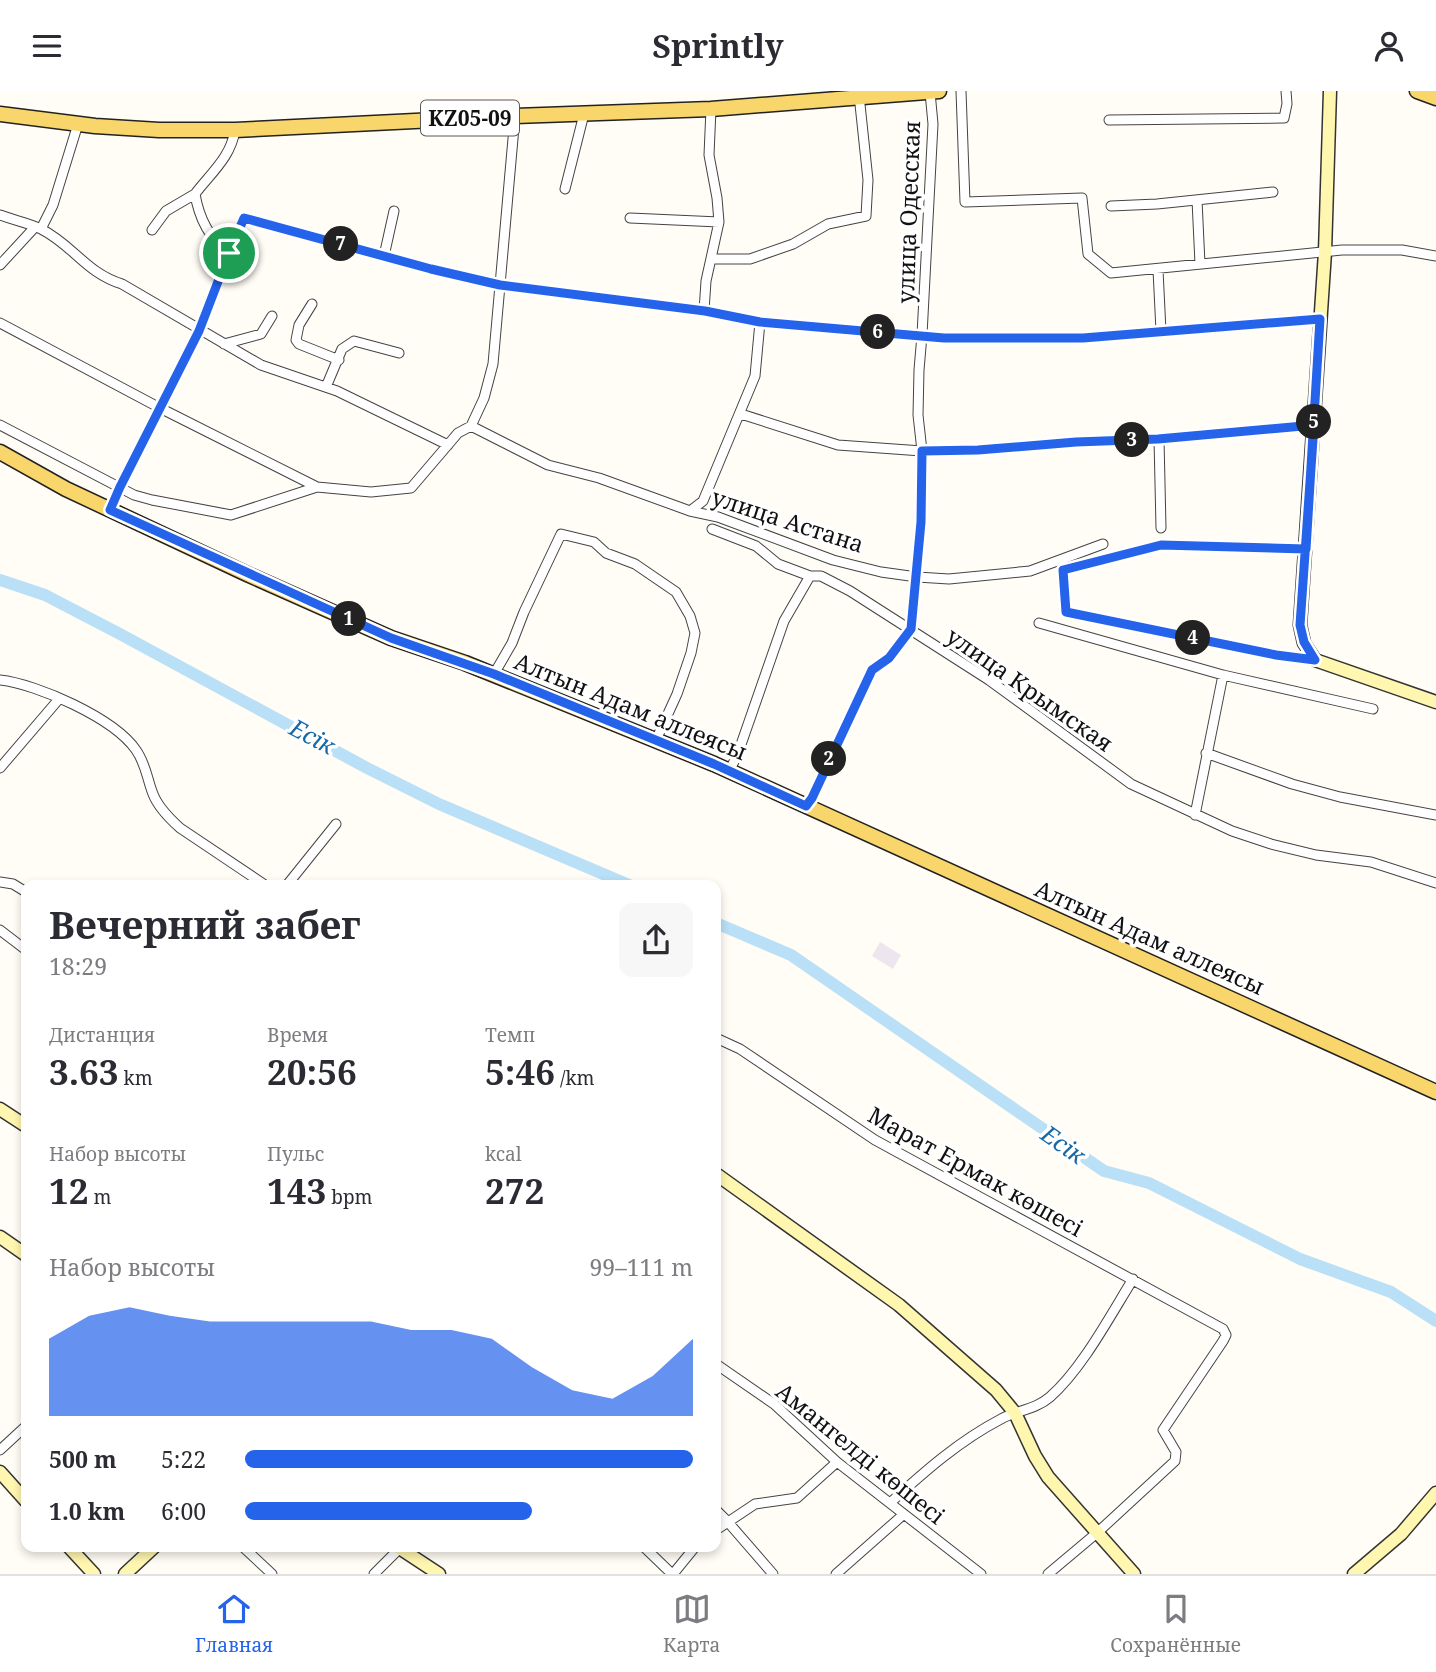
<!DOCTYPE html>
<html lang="ru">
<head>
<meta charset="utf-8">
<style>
  :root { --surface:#fff; --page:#f7f7f7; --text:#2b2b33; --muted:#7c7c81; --line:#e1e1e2; --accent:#2563eb }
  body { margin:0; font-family:"Noto Serif",serif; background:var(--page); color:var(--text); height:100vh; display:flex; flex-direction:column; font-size:26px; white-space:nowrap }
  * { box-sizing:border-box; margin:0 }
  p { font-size:23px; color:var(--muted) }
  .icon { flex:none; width:38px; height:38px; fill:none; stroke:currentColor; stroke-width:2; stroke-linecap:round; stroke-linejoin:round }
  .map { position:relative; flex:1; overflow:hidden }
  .side { position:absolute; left:21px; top:789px; width:700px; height:672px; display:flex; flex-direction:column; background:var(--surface); border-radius:14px; box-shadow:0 4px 10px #0003 }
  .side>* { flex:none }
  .pin { position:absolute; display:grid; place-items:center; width:60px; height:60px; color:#fff; margin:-30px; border:4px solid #fff; border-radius:50%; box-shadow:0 2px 7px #0007 }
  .km { position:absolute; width:35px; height:35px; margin:-18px; border-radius:50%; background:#222; color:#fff; font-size:19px; line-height:35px; text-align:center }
  .round { display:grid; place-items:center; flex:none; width:74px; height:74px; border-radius:14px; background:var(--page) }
  .overview { display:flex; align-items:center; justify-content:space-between; height:119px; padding:0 28px }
  h1 { font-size:38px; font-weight:700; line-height:52px }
  .stats { display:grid; grid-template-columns:repeat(3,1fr); gap:10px; height:119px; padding:7px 28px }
  .stats div { display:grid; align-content:center }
  .stats b { font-size:35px; font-weight:700 }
  .stats small { font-size:19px; font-weight:400 }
  .stats p { font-size:19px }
  .chart { height:196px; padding:14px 28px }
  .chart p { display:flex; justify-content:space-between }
  .chart svg { width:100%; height:126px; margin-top:7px; fill:var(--accent); opacity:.7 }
  ul { padding:0 28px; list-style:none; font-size:23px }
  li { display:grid; grid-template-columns:112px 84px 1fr; align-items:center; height:52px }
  li i { height:18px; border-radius:9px; background:var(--accent) }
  header { display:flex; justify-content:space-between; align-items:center; height:91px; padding:0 28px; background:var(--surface); font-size:32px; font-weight:700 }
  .tab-bar { display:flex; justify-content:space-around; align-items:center; height:98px; border-top:2px solid var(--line); background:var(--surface); font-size:19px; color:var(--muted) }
  .tab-bar a { display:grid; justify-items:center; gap:4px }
  .tab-bar .active { color:var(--accent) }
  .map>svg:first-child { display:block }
</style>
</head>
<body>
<header><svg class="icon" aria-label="menu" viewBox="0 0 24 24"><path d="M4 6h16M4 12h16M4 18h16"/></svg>Sprintly<svg class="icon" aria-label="person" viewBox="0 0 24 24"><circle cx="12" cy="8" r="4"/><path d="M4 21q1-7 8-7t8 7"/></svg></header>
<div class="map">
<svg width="1436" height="1483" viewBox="0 0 1436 1483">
  <rect width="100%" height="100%" fill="#fffdf5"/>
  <!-- industrial -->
  <path fill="#eee6ef" d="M880,851L901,864L893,878L872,865Z"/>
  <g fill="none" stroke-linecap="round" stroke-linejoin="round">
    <!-- river -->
    <path stroke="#b9e0f7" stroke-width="12" d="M0,489L45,504L120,543L367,677L439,713L629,794
      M716,832L791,864L1104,1080L1149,1092L1300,1168L1391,1201L1436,1230"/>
    <defs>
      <path id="street" d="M961,0L965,111L1082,107L1088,163L1111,182L1342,159H1402L1436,165
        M1109,29L1284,27L1287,13L1286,0
        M565,98L584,23
        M1197,109L1200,173
        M1111,115L1157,113L1273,101
        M0,124C13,129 29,132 41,138C73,154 86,182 122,193L261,274L337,300L448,354
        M630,127L719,131
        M41,138L53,114L78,33
        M152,139L166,120L195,103
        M228,162C209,147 199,127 195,103C211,82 231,66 235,39
        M384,165L394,120
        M712,168H750L793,153L828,133L866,125L868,89L859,4
        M0,174L35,136
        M1158,179L1161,240
        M312,213L299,234L296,249L299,253L339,269
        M704,220L706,190L719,131L717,107L709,64L711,18
        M0,232L160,317L317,396L371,401L411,397L458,342L471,335L484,307L493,273L515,25
        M224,253L261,243L272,225
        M326,296L342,258L354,250L399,262
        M741,323L838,354L922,360L978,359L1076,351L1159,348L1314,334
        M0,334L134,404L152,409L231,424L317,396
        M471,335L548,374L599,387L690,420L718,426L833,469L881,481L917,486L949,488L1030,480L1103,453
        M1159,348L1161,437
        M110,419L120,396L199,240L228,162L244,127L431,178L501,194L704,220L760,231L944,247H1083L1320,228
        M690,420L703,410L755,285L760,231
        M712,438L756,455L778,473L810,485
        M1305,458L1161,454L1063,479L1066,521L1276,564L1315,569
        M1039,532L1223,584L1373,618
        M494,583L512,552L524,521L561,443L594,451L606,462L635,473L676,501L690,525L695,542L691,562L677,603L656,649
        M0,589C37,593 114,627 136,659C146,673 147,688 153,703C158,716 170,728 180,737L265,794
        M1206,662L1292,693L1340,706L1436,724
        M0,677L59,608
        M729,680L737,665L784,530L810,485H821L850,500L989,589L1131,693L1232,740L1271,753L1316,764L1371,771L1436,792
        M806,715L812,707L872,579L889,567L911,538L921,431L922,360L918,324L919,279L922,244L933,33L930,1
        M1195,724L1223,584
        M0,791L13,793L26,801
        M287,794L336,733
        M0,839L26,859
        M716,947L740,958L875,1049L1223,1238L1226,1244L1223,1250L1163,1339L1176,1361L1175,1370L1098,1441L1048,1483
        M716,1273L774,1313L837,1371L981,1483
        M0,1359L26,1335
        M890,1412C925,1380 959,1350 1001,1328C1017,1319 1035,1319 1050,1306C1082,1278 1110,1225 1133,1188
        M716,1419L727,1430L773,1483
        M716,1439L755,1413L797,1407L837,1371
        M243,1456L272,1483
        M644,1456L672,1483
        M374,1483L401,1456
        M673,1483L695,1456
        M836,1483L904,1423"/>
      <path id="secondary" d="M1330,0L1325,161L1300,534L1304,552L1315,569L1436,611
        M0,1018L26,1035
        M716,1083L899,1214L996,1299L1015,1322L1035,1365L1048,1386L1134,1483
        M0,1146L26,1164
        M0,1381L26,1410
        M69,1456L94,1483
        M398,1456L439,1483
        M125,1483L154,1456
        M1354,1483L1401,1443L1436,1402"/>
      <path id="primary" d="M1417,0L1436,7
        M0,23L95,35L159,39H235L515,25L711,18L939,0
        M0,361L66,398L247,483L391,547L465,572L714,673L1436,1001"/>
    </defs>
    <!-- street casing -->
    <use href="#street" stroke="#444" stroke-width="11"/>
    <!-- secondary casing -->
    <use href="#secondary" stroke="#333" stroke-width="15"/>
    <!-- primary casing -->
    <use href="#primary" stroke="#222" stroke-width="17"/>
    <!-- street -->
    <use href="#street" stroke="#fff" stroke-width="9"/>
    <!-- secondary -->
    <use href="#secondary" stroke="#fff6b0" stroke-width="12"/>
    <!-- primary -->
    <use href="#primary" stroke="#f9d66b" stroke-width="14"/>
  </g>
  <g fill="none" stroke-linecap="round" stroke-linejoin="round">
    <defs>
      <path id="route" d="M229,162L199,240L120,396L110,419L391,547L494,583L714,673L806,715L812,707L872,579L889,567L911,538L921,431L922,360L978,359L1076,351L1158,348L1314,334L1300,534L1304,551L1315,569L1276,564L1066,521L1063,479L1161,454L1306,458L1320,228L1083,247H944L760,231L705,220L500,194L431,178L244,127L229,162"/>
    </defs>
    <!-- route casing -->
    <use href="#route" stroke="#fff" stroke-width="14"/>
    <!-- route -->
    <use href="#route" stroke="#2563eb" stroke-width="9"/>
  </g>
  <g text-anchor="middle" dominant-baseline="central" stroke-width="7" stroke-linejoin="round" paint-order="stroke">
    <!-- shield labels -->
    <rect fill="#fff" stroke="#585858" stroke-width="2" x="421" y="9.5" width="98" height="35" rx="5"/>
    <g font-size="21" font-weight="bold" fill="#111">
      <text x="470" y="27">KZ05-09</text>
    </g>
    <!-- street labels -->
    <g font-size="23" fill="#111" stroke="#fff">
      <text transform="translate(908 121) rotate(-88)">улица Одесская</text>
      <text transform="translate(788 429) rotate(18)">улица Астана</text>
      <text transform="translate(1030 598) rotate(35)">улица Крымская</text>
      <text transform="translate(631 615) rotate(22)">Алтын Адам аллеясы</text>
      <text transform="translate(1150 846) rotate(24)">Алтын Адам аллеясы</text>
      <text transform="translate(976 1080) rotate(29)">Марат Ермак көшесі</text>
      <text transform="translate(861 1362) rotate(39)">Амангелді көшесі</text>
    </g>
    <!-- water labels -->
    <g font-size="24" font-style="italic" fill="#1768a6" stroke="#fff">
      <text transform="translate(313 645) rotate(28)">Есік</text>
      <text transform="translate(1064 1053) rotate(35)">Есік</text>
    </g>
  </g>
</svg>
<div class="pin" style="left:229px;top:162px;background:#1e9e55"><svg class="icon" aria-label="arrive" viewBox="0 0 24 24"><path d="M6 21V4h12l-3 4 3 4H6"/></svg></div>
<b class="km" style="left:349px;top:528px">1</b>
<b class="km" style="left:829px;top:668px">2</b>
<b class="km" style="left:1132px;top:349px">3</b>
<b class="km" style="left:1193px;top:547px">4</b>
<b class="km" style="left:1314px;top:331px">5</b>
<b class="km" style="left:878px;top:241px">6</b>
<b class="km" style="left:341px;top:153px">7</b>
<section class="side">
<div class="overview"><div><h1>Вечерний забег</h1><p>18:29</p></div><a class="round"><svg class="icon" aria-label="share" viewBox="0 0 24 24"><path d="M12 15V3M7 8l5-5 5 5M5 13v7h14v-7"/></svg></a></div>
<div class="stats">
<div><p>Дистанция</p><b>3.63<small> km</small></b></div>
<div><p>Время</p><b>20:56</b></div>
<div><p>Темп</p><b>5:46<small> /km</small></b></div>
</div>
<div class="stats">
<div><p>Набор высоты</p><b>12<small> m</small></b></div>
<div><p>Пульс</p><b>143<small> bpm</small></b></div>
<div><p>kcal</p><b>272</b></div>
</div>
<div class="chart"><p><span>Набор высоты</span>99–111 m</p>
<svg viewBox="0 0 160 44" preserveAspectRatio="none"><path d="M0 44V17L10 9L20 6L30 9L40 11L50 11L60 11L70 11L80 11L90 14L100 14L110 17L120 27L130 35L140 38L150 30L160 17V44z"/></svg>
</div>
<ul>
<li><b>500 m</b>5:22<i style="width:100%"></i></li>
<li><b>1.0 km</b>6:00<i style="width:64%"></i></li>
</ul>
</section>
</div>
<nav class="tab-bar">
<a class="active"><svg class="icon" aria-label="home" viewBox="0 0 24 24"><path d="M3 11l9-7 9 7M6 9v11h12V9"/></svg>Главная</a>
<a><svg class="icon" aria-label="map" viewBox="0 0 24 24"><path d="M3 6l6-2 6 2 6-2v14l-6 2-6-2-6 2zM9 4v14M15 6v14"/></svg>Карта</a>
<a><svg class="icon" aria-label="saved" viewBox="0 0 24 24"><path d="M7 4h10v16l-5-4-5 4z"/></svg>Сохранённые</a>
</nav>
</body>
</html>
